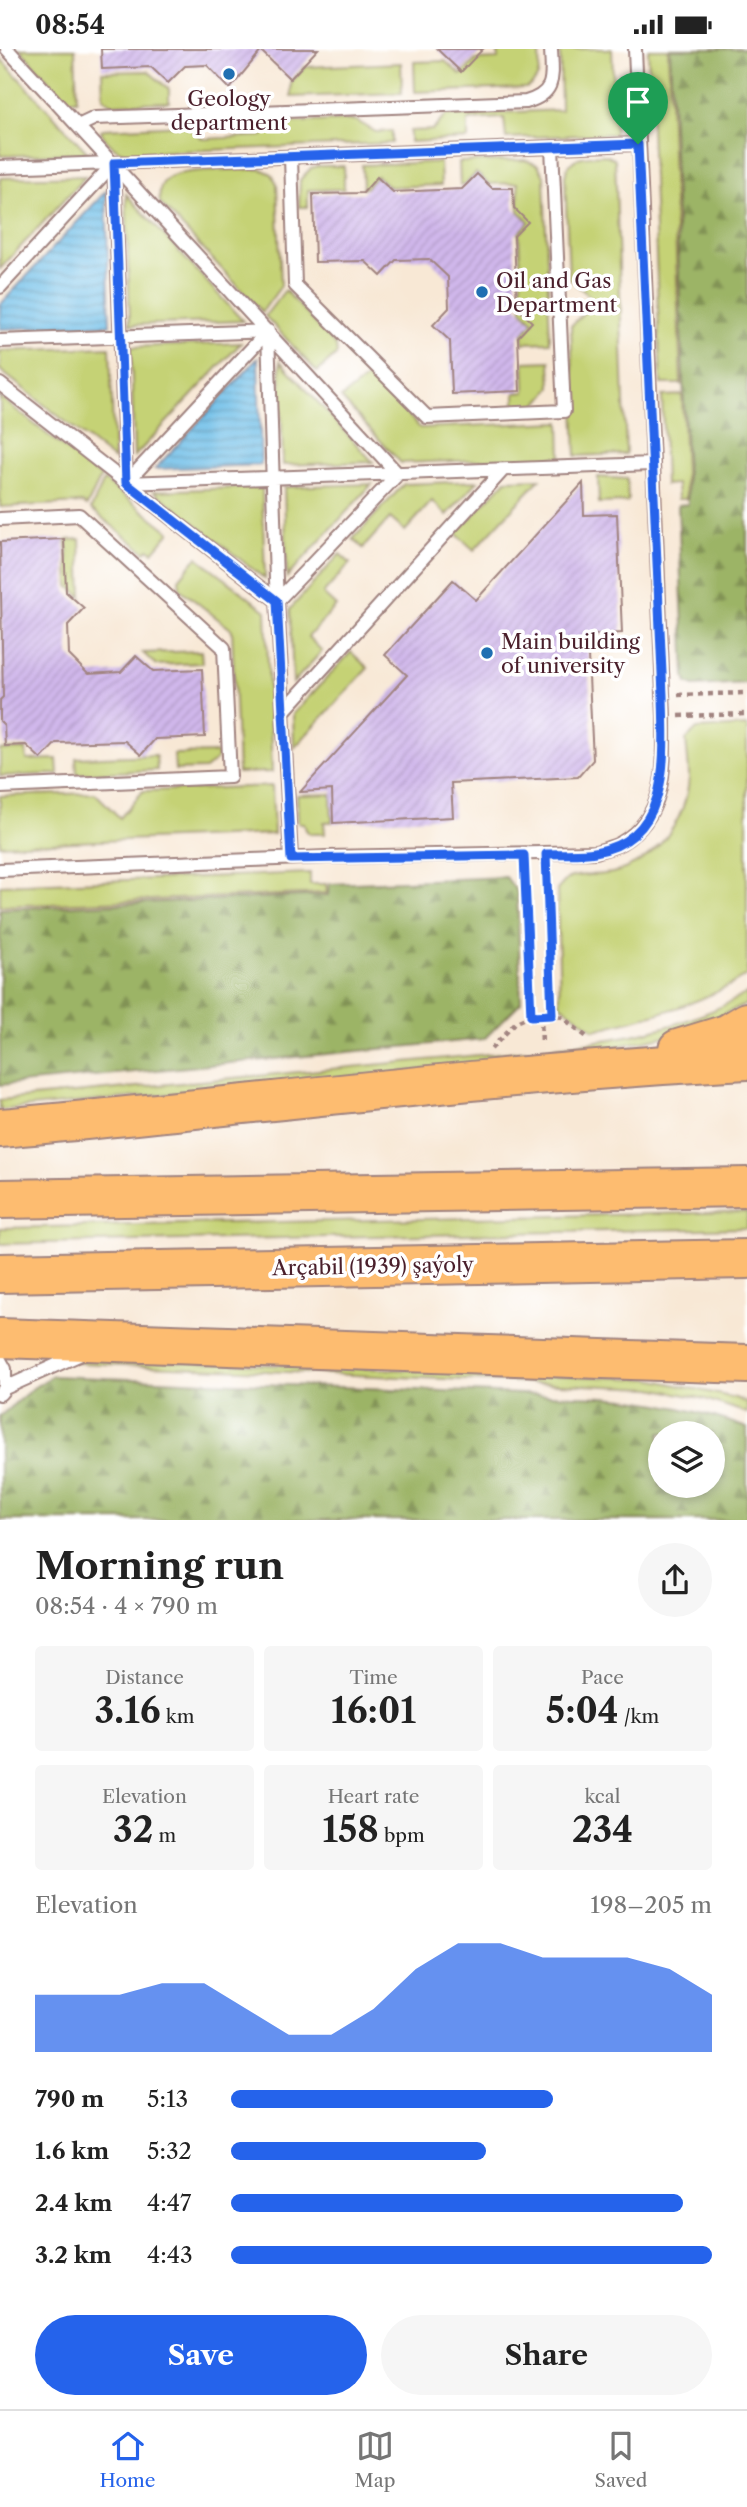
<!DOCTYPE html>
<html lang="en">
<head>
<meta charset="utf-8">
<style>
  :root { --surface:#fff; --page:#f6f6f6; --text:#222; --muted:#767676; --line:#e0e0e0; --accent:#2563eb }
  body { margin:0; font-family:"Libre Caslon Text",serif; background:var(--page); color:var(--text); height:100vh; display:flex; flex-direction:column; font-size:26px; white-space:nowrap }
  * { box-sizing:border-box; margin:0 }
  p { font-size:23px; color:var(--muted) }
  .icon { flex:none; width:38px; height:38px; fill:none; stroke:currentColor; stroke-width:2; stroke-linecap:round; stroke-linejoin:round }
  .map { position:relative; height:1471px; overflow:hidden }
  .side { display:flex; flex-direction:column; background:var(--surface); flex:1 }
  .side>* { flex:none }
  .tools { position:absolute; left:648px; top:1372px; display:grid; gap:14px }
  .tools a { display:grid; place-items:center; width:77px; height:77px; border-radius:50%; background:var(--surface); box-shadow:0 4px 10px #0003; font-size:35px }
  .pin { position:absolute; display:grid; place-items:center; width:60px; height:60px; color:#fff; margin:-72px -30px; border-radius:50% 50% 50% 0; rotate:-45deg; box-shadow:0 0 7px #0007 }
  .pin .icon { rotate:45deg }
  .round { display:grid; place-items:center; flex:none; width:74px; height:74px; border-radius:37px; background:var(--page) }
  .overview { display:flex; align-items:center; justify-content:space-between; height:119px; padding:0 35px }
  h1 { font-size:38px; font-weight:800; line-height:52px }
  .metrics { display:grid; grid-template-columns:repeat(3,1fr); gap:10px; height:119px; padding:7px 35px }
  .metrics div { display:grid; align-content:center; border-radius:7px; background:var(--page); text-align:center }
  .metrics b { font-size:35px; font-weight:800 }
  .metrics small { font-size:19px; font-weight:400 }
  .metrics p { font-size:19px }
  .chart { height:196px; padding:14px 35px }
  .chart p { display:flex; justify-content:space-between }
  .chart svg { width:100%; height:126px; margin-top:7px; fill:var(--accent); opacity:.7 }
  .action { display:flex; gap:14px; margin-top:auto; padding:14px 35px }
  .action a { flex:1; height:80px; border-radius:42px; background:var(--accent); color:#fff; font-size:28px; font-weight:800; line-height:80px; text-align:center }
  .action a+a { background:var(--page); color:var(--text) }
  ul { padding:0 35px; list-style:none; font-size:23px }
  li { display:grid; grid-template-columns:112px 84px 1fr; align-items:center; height:52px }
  li i { height:18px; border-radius:9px; background:var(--accent) }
  .status { display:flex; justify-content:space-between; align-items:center; height:49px; padding:0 35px; background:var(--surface); direction:ltr }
  .status svg { height:19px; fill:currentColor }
  .menu { display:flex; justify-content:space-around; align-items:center; height:98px; border-top:2px solid var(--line); background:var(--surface); font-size:19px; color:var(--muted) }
  .menu a { display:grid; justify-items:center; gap:4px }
  .menu .selected { color:var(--accent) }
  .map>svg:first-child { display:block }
</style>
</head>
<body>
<div class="status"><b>08:54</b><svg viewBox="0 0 49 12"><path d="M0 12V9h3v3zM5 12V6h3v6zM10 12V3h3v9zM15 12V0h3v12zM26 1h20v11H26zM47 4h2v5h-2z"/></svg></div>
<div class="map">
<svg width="747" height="1471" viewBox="0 0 747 1471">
  <defs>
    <pattern id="forest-firs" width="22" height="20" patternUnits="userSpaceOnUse" patternTransform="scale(1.75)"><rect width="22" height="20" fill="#9cb466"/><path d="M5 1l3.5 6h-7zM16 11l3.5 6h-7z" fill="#819254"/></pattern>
    <pattern id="water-rules" width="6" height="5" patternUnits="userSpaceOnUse" patternTransform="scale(1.75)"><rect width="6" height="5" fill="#6dbee8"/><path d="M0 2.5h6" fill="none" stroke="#5c9abc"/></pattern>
    <pattern id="building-hatch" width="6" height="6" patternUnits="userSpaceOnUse" patternTransform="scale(1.75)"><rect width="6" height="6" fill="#d0b7eb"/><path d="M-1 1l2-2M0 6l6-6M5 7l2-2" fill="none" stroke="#b49dca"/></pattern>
  </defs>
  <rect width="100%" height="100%" fill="#fff"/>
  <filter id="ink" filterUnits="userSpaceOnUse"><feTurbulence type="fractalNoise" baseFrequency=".0143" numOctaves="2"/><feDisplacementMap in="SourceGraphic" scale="14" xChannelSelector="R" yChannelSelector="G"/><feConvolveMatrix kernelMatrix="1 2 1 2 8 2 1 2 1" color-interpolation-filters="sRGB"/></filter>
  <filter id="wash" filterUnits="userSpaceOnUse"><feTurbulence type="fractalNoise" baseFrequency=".00686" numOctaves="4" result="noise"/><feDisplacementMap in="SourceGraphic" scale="28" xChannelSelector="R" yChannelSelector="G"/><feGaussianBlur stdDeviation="1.57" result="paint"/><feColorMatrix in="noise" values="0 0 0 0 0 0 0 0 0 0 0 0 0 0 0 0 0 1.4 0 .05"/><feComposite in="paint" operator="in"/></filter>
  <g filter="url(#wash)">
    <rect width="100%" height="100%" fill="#f8e8d5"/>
    <!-- green -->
    <path fill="#c5d274" stroke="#887850" stroke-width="2" d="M20,0H75L77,51H66Z
      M498,0H539C539,16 543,31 526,39L415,43L414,13L445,12L461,26L476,11L498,10Z
      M560,0H612L615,85L506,89L504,69L468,71V90L410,93V82L433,81L446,66L561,61Z
      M648,0H668L681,335H661Z
      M0,9L88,104L0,107Z
      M401,14L402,44L291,48V33L305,18Z
      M148,22L169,40V53L112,55L103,49L102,23Z
      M355,71L376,83L392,82V94L126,104C116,102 105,92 101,82L103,80L183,76C193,79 196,88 205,90L263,87L270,76L274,74Z
      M605,106L615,110L626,405L576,407L571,277L595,252L569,229L565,127C569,105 587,107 605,106Z
      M525,111L538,116L544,127L550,293L523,294V284L533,272L522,261L519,184L529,173L519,162L518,134L489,135L476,124L465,136H460L459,113Z
      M440,113L441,136L389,138L377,127L366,139H363L362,116Z
      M318,117H344V140L308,141V158H299L300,131L311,119Z
      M261,120L272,125L277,135L281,237L262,263L160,154C159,145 159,135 168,129C180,119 243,121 261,120Z
      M86,127L0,220V129Z
      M126,145L243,272L130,276Z
      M285,241L336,297L337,305L317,323L265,267Z
      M241,294L134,408L131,298Z
      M110,298L114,411L0,321V302Z
      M280,312L373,413L283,416Z
      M550,312L551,339L535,358L515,359V344L525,343L524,313Z
      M368,328H373L420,379L560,373L561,408L401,414L341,349Z
      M682,346L686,450H678L677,435L665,436L662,347Z
      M0,348L101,428L87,457L82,454L0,458Z
      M598,428L627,430L628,453L599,454Z
      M540,430L474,501L456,485L506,431Z
      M104,431L170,483L153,503L148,500L145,503L91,460Z
      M478,432L447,466L432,452L405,482L390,469L363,499L353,490L404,435Z
      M372,435L287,528L284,438Z
      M262,438L265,530L154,442Z
      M80,490L82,548L69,537L67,491Z
      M340,505L350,514L323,545L336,557L308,588L322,602L293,634L290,560Z
      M197,508L266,562L272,723L238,724L232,581L180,540L179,530Z
      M201,602L202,614L156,616L143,604Z
      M351,603L368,619L294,699L293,665Z
      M747,677V926C702,956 647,968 594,981L560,955L557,841C560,838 565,831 569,829C581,824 599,827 612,824C655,813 686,773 689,729C689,716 687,703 686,691L697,680Z
      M26,700L27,711L57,710L58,725L0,727V701Z
      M218,704L216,711L205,720L175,721L174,705Z
      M156,706L157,721L77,725L76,709Z
      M272,737L274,785L0,796V747L95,744L120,769L143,742Z
      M331,745L332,773H324L325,785H310L306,781L304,774H298L297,746Z
      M310,824V835H326L327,844L0,857V836Z
      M747,944V955L682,984L569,1007L0,1061V1051L542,1000C613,991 684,981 747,944Z
      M747,1163V1179L0,1195V1179Z
      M87,1309L651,1330L735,1349L747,1354V1364L705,1350L652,1339L77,1314Z"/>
    <!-- forest -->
    <path fill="url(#forest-firs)" stroke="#736a48" stroke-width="2" fill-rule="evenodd" d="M670,0H747V634L694,637L687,634L685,627L678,456L688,455Z
      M506,828L517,843L521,953L484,990L0,1036V860L328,846L329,835Z
      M52,1327L603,1348C654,1352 700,1361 747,1379V1471H0V1367L33,1339ZM660,1384H712V1437H660Z"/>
    <!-- water -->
    <path fill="url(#water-rules)" stroke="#5c6e8a" stroke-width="2" d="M106,142L110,276L0,280V256Z
      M258,309L261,416L155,420Z"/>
    <g id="blocks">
      <!-- building -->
      <path fill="url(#building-hatch)" d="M101,0H318L290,30L261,2L230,40L207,16L185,17L168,34L151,18L102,20Z
        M437,0H483L461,23Z
        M477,125L492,139H513L514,159L528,173L514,187L517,258L532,273L518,288L520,342L452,345L450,292L433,276L449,259L448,228L429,210L396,211L381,227L365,212L315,213L313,145L363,144L377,128L393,143L462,140Z
        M583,434L584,466L617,465L622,584L587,586L593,711L578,728L451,734L453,768L333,774L332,741L300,743L407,626L385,606L453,531L476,551Z
        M64,490L66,543L84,559L68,576L69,606L88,625L121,623L136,607L153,622L202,620L205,688L155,690L141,706L125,692L56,694L41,710L26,696L5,697L4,676L0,672V651L3,648L0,493Z"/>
    </g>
  </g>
  <g filter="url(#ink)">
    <use href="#blocks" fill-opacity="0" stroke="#a18480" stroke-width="2"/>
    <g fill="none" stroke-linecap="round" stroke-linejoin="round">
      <defs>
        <path id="service" d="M78,77L95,69L526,53C557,44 552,27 551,0
          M291,108L295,236L427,368L564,362L552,98
          M114,114L126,434
          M0,118L638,95
          M0,238L114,114
          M268,282L276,531L291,809
          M0,292L268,282
          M0,335L277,552L398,425L7,0
          M126,434L652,415
          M126,434L268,282
          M0,470L79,466L224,599L230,728L0,738
          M283,663L503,421
          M0,821L327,808L596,803C604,800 614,798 621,794C668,767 664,714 664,667L635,0
          M0,1311L5,1320V1339
          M0,1345L5,1339L81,1305"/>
        <path id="primary" d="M678,1000L727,985L747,973
          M0,1079C249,1057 497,1024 747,1011
          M0,1150L747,1138
          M0,1224L747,1210
          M0,1289L747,1315"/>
      </defs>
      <!-- service casing -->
      <use href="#service" stroke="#a18480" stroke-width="16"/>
      <!-- primary casing -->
      <use href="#primary" stroke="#a18480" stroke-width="42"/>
      <!-- path -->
      <path stroke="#a18480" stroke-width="4.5" stroke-dasharray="5 5" stroke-linecap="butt" d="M678,646L747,644
        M679,667L747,665
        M525,820L531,967
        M547,820L552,966
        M541,966L542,996
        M491,1000L516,973L531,967L552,966L562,968L588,989"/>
      <!-- service -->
      <use href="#service" stroke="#fff" stroke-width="12"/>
      <!-- primary -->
      <use href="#primary" stroke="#fdbc6f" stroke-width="38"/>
    </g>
  </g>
  <g fill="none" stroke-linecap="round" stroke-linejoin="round" filter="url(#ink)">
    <defs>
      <path id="route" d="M638,95L663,646C664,706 673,790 595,803C580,806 562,804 546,805L552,966L531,967L524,806L291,810L277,552L126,434L114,114Z"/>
    </defs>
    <!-- route casing -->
    <use href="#route" stroke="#fff" stroke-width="14"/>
    <!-- route -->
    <use href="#route" stroke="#2563eb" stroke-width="9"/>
  </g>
  <!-- markers -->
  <g fill="#1f6fb2" stroke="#fff" stroke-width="2.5">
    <circle cx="229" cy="25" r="7"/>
    <circle cx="482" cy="243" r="7"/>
    <circle cx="487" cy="604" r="7"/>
  </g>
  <g text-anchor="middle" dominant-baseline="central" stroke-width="7" stroke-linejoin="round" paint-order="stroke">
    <!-- poi labels -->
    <g font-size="21" fill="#4a1f2b" stroke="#fff" text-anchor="start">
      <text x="229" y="49" text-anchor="middle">Geology<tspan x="229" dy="24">department</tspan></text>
      <text x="496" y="231">Oil and Gas<tspan x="496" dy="24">Department</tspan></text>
      <text x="501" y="592">Main building<tspan x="501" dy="24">of university</tspan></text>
    </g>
    <!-- street labels -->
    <g font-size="21" fill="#4a1f2b" stroke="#fff">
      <text transform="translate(373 1217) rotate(-1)">Arçabil (1939) şaýoly</text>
    </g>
  </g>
</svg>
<div class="tools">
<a><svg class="icon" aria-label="layers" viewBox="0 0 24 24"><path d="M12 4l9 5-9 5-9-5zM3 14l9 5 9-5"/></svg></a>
</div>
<div class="pin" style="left:638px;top:95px;background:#1e9e55"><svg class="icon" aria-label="arrive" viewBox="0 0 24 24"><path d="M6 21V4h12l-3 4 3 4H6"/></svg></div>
</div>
<section class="side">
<div class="overview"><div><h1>Morning run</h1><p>08:54 · 4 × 790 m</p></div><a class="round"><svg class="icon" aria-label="share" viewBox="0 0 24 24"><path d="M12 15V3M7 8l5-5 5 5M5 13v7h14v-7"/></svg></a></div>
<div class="metrics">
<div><p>Distance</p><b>3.16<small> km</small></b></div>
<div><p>Time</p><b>16:01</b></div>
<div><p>Pace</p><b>5:04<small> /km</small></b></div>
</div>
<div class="metrics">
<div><p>Elevation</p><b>32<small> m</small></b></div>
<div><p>Heart rate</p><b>158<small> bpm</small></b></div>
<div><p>kcal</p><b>234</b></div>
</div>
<div class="chart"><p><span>Elevation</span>198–205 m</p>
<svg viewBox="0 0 160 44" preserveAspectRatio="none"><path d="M0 44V24L10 24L20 24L30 20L40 20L50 29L60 38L70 38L80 29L90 15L100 6L110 6L120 11L130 11L140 11L150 15L160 24V44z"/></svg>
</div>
<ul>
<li><b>790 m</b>5:13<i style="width:67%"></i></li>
<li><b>1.6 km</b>5:32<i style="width:53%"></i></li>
<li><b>2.4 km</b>4:47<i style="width:94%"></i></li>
<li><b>3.2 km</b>4:43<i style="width:100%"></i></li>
</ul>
<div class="action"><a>Save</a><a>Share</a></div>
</section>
<nav class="menu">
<a class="selected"><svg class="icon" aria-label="home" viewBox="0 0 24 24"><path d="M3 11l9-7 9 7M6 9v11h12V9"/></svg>Home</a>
<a><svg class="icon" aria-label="map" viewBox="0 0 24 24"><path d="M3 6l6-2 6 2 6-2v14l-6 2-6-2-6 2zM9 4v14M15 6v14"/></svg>Map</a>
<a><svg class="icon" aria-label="saved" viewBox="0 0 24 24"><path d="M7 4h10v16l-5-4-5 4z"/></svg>Saved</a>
</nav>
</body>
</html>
